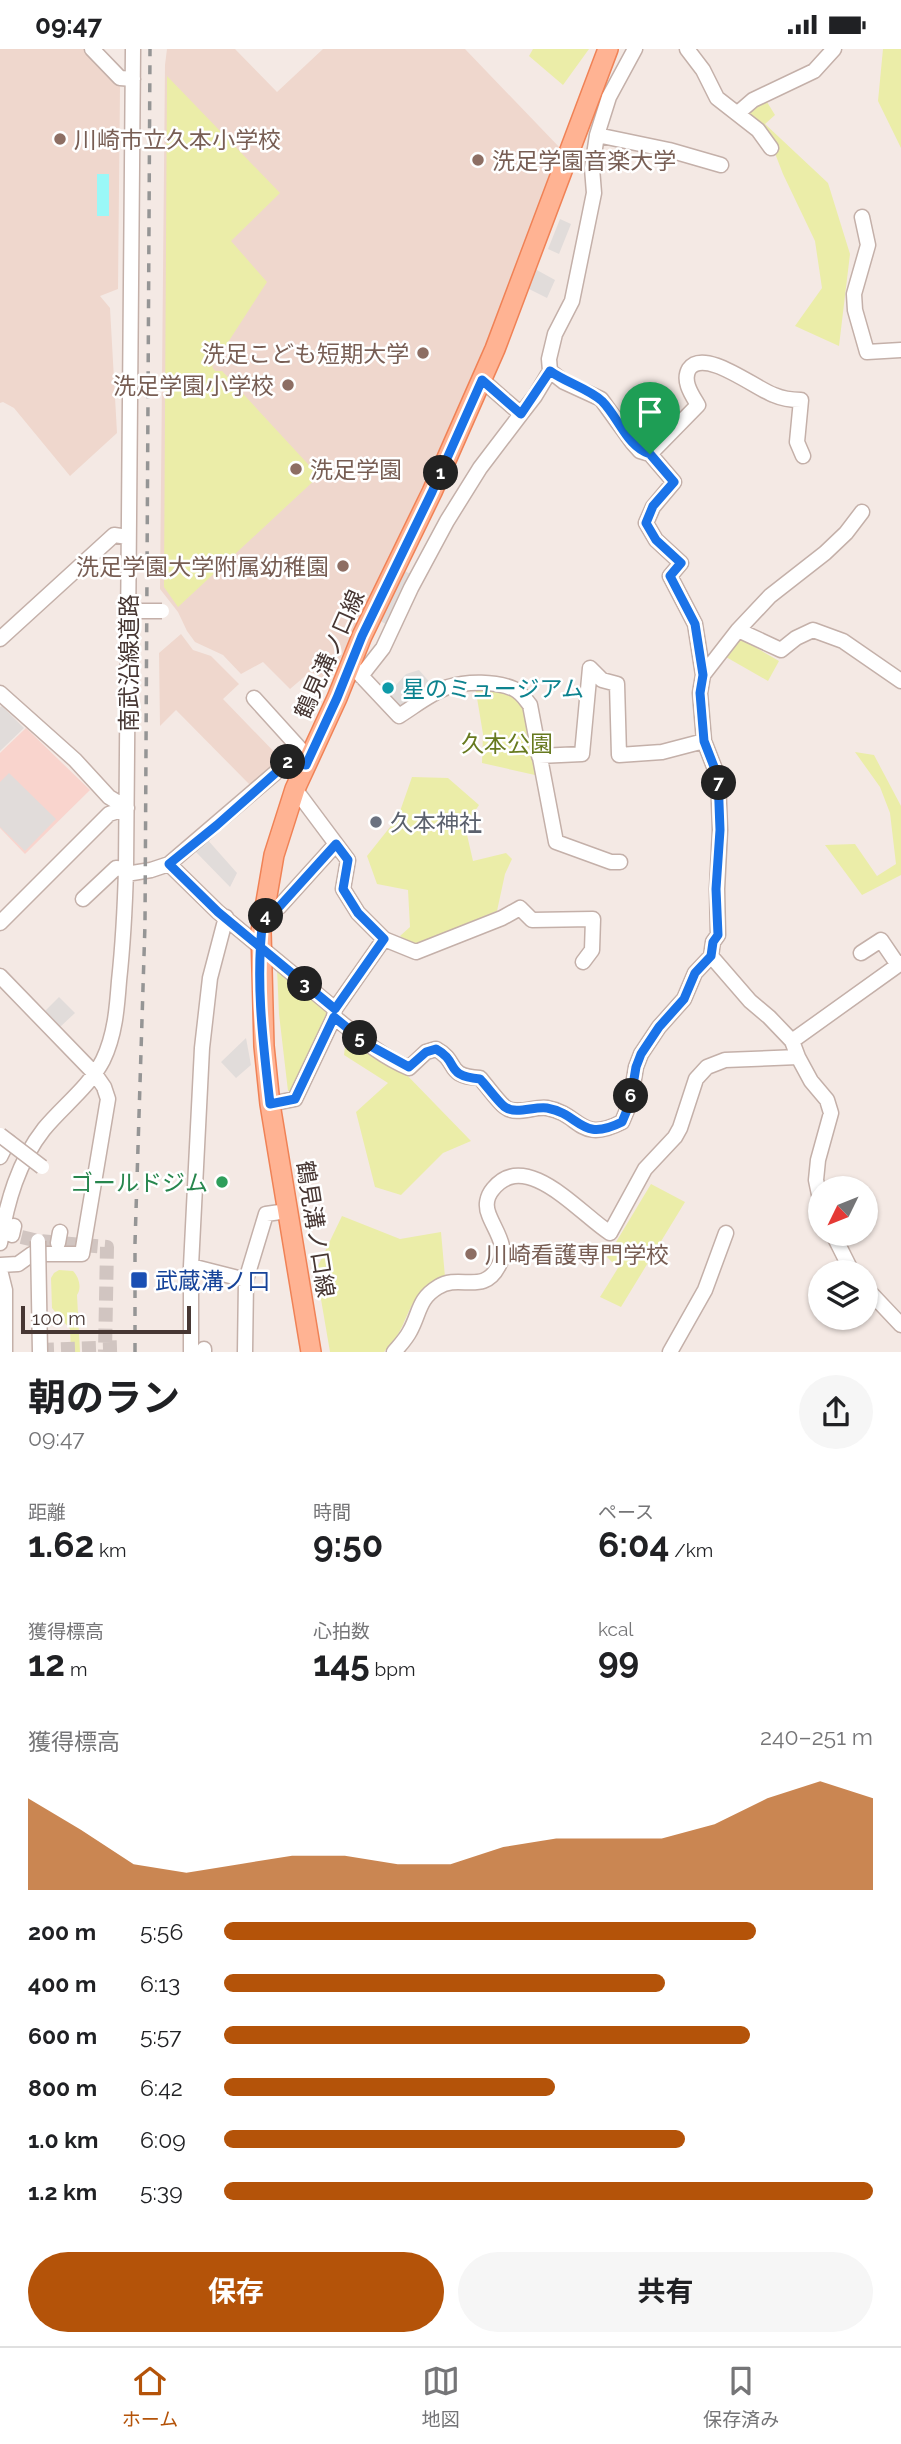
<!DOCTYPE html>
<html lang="ja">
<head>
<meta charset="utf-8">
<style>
  :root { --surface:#fff; --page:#f6f6f6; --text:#202124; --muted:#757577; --line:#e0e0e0; --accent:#b45309 }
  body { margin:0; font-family:Raleway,"Noto Sans JP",sans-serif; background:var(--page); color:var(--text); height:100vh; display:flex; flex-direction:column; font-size:26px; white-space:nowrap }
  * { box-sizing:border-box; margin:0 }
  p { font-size:23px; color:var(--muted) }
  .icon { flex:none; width:38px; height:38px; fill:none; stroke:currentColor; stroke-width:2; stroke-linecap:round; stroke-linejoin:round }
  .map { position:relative; height:1303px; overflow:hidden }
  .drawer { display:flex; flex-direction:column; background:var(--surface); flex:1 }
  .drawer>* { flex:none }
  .needle { width:46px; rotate:227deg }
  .tools { position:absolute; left:808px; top:1127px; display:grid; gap:14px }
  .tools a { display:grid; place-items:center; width:70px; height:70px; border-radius:50%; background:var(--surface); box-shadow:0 2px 5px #0004; font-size:35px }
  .scale { position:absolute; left:21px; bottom:18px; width:170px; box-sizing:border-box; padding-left:7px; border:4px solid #473733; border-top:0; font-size:19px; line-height:24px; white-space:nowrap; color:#473733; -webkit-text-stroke:5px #fff; paint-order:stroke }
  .pin { position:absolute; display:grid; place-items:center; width:60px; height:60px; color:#fff; margin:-72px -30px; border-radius:50% 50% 50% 0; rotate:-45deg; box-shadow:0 0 7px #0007 }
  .pin .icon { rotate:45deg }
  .km { position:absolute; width:35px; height:35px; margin:-18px; border-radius:50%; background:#222; color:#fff; font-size:19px; line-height:35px; text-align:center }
  .round { display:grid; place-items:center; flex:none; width:74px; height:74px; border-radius:37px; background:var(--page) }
  .overview { display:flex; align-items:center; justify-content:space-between; height:119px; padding:0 28px }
  h1 { font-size:38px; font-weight:700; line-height:52px }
  .metrics { display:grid; grid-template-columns:repeat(3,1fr); gap:10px; height:119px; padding:7px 28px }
  .metrics div { display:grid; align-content:center }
  .metrics b { font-size:35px; font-weight:700 }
  .metrics small { font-size:19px; font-weight:400 }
  .metrics p { font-size:19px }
  .chart { height:196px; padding:14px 28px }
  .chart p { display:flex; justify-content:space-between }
  .chart svg { width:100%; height:126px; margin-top:7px; fill:var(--accent); opacity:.7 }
  .action { display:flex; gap:14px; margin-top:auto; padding:14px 28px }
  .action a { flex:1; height:80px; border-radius:42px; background:var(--accent); color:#fff; font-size:28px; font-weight:700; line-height:80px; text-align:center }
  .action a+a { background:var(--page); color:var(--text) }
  ul { padding:0 28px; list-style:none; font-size:23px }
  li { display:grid; grid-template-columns:112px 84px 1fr; align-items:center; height:52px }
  li i { height:18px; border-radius:9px; background:var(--accent) }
  .status { display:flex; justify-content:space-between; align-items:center; height:49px; padding:0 35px; background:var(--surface); direction:ltr }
  .status svg { height:19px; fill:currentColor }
  .menu { display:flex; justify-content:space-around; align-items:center; height:98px; border-top:2px solid var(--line); background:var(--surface); font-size:19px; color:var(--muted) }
  .menu a { display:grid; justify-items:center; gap:4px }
  .menu .active { color:var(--accent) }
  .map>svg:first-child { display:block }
</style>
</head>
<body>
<div class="status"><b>09:47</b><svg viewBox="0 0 49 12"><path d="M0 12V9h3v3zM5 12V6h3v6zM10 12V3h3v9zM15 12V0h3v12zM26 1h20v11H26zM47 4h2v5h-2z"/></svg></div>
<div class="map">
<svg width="901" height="1303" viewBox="0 0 901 1303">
  <rect width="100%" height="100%" fill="#f4e9e4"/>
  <!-- commercial -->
  <path fill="#f9d4cd" d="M26,679L90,741L25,805L0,779V704Z"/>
  <!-- education -->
  <path fill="#efd7cd" d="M0,0H87L120,38L118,240L100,247L110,259L117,384L70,427L14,359L3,353L0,354Z
    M167,0H235L277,43L323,0H465L561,100L485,299L370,553L327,635L311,622L290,640L263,613L241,625L223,606L195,593L187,582L178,563L160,540L165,16Z
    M181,585L193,601L211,607L239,635L223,650L281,710L250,736L176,661L160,677L159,604Z"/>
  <!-- green -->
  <path fill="#ebeda8" d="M533,0H589L563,36L529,7Z
    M883,0H901V99L878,52Z
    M167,27L280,144L231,192L267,233L212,318L215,322H222L319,427L178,558L164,538Z
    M763,51L767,53L775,66L765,75L828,134L850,205L839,297L795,277L822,239L815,192L783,125L764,76L760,79L746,63Z
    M741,590L779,612L768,632L726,608L735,592Z
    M475,637L516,644L524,652L535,726L482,714L483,685Z
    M855,703L874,706L901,757V826L862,846L825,796L855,795L877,827L896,815L890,764L880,738Z
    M412,728L448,729L479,756L465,777L473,812L506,804L512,810L505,825L497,862L414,896L400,887L410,878L408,841L377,835L367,807L398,768Z
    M277,919L330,965L297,1042H288L279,965Z
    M347,982L401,1020L471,1092L443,1104L401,1146L375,1138L356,1063L388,1034L344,1006Z
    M651,1135L685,1153L621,1258L600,1248L618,1219L607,1208Z
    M342,1167L400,1190L441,1183L445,1228C401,1246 413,1277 384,1303H330L316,1221Z
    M59,1221L73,1222C79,1228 82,1239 77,1246L80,1303H71L70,1280L52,1259L51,1229L54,1224Z"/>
  <!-- parking -->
  <path fill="#e1dcda" d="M560,170L571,175L559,205L548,200Z
    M535,220L555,231L547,249L527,239Z
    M401,520L414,527L389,577L377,570Z
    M419,621L433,637L405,658L394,657L386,647L406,625Z
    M2,657L24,679L0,702V658Z
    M9,724L56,770L25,802L0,778V733Z
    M206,789L237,824L230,838L193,800Z
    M59,948L75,964L60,978L45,962Z
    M246,989L251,1016L236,1029L221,1013Z"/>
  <!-- water -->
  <path fill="#9af8f7" d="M97,125H109V167H97Z"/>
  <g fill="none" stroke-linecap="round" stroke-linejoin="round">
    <!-- minor-tunnel -->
    <path stroke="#d1c5c1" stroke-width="14" stroke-dasharray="14 7" stroke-linecap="butt" d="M1,1183L38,1192L107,1198L105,1303
      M40,1301L122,1298"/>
    <defs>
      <path id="minor" d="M92,0L120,29L133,30
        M687,0L703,21L717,49L758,81L771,99
        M738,64L753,51L814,22L834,0
        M597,86L669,101L721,116
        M862,168L868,196L854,245L855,261L867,303L901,301
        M482,331L521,365L535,347L550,322L549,310L555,285L572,252L594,144L592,119L597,86L609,48L635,0
        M650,405L698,356C692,346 682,332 689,320C704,298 756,340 774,346C783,350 791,351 801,351L797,393L803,407
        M738,581L781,601L796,589L813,581L843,592L901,632
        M0,590L114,486L128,488
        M350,615L399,667C415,657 431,644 448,638C467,632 496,632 514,640C522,644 525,650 530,656L556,793L611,813H620
        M703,626L738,581L770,547L825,504L846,484L862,463
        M361,627L383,599L411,539L447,472L480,419L521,365
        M0,644L75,711L109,748L127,759
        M539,707L582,705L590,619L602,631L617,635L619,706L662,703L704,692
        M295,740L348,811L343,840L358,864L384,890L416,903L502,869L520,859L532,871L593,870L592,901L583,913
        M169,815L218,863L335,960L334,968C358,987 380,1007 409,1019L426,1003L436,1000C460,1013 444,1027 480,1029C486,1036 499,1054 505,1058C516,1067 534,1057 547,1059C581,1065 579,1095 622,1073L630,1054L636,1018L641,1005L659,978L684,950L695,924L711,907L713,893L718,886L717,840L720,781L718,728L704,692L700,644L703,626L695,575L670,527L681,514L656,491L646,474L653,458L674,433L650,405L640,402L632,393L601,350L564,333L550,322
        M126,825L151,821L169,815L288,713L306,716L302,702L254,649
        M83,850L116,819L126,820
        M263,870L279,858L336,795
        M0,874L109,765L127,759
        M861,904L881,891L898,916
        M711,907L750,952L769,968L792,992L798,1008L811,1032L827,1051L831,1064L818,1111L816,1131L821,1155
        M0,927L95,1025L104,1038L108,1050L82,1205H32L18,1215L0,1216
        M335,960L384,890
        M792,992L901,914
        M270,1055L295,1050L334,968
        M0,1108L8,1092
        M833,1185L852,1223
        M12,1186L14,1177
        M0,1194C7,1153 18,1113 44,1080C63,1057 89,1038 103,1011C115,986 117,959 119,932C123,895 125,857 126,820L133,0
        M58,1194L60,1183
        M191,1217L246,1231
        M0,1221L5,1241V1303
        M866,1239L901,1276
        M204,1300V1303
        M191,1303V1217L202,999L210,929L226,868
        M245,1303L246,1231L266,1165L287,1162
        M394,1303C400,1296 406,1290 410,1282C420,1264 418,1250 438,1238C460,1224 484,1247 499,1216C509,1198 495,1182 489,1166C485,1157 487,1147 493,1140C526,1099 580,1165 610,1184L645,1120L675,1088L680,1079L696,1030L707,1018L725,1011L798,1008
        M670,1303L705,1241L726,1184"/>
      <path id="major" d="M311,1303L270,1055L264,997L261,882L274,806L295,740L337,649L362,587L432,443L495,300L608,0"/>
    </defs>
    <!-- minor casing -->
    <use href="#minor" stroke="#c4b0a9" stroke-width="17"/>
    <!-- major casing -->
    <use href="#major" stroke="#f08256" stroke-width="22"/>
    <!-- minor -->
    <use href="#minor" stroke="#fff" stroke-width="14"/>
    <!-- major -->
    <use href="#major" stroke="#ffb393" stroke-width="19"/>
    <!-- rail -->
    <path stroke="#959595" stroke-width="3.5" stroke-dasharray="9 9" stroke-linecap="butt" d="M135,1303V1194L145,875L150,0"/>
    <defs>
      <path id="minor-bridge" d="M136,562H162
        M0,1086L42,1118
        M38,1192L40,1303"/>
    </defs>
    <!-- minor-bridge casing -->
    <use href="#minor-bridge" stroke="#c4b0a9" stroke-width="17" stroke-linecap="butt"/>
    <!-- minor-bridge -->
    <use href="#minor-bridge" stroke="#fff" stroke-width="14"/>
  </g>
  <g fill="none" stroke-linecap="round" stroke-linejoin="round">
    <defs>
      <path id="route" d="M650,405C627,398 619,369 602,352C589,340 565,333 550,322L521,365L482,331L432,443L362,587L337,649L306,716L288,713L217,776L169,815L218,863L335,960L384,890L358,864L343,840L348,811L336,795L279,858L263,870C255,930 263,994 270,1055L295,1050L334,968L367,995L409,1018L426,1003L436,1000C460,1013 444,1027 480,1030C486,1036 499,1054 505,1058C516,1066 534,1057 547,1059C581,1065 580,1094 622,1073L630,1054L636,1018L641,1005L659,978L684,950L695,924L711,907L713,893L718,886L716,840L720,781L718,728L704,692L700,644L703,626L695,575L670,527L681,514L656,491L646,474L653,457L674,433L650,405"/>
    </defs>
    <!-- route casing -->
    <use href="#route" stroke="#fff" stroke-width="14"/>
    <!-- route -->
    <use href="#route" stroke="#1a73e8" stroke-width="9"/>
  </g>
  <!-- markers -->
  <g fill="#8d6e63" stroke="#fff" stroke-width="2.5">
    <circle cx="60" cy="90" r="7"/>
    <circle cx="478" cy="111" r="7"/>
    <circle cx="423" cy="304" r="7"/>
    <circle cx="288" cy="336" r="7"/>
    <circle cx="296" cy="420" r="7"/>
    <circle cx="343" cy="517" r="7"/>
    <circle cx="471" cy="1205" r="7"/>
  </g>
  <circle fill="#0f9aa8" stroke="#fff" stroke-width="2.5" cx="388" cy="639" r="7"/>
  <circle fill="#6b7280" stroke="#fff" stroke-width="2.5" cx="376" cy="773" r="7"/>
  <circle fill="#2e9e5b" stroke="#fff" stroke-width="2.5" cx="222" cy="1133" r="7"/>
  <rect fill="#1a4fb4" stroke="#fff" stroke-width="2.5" x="130" y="1222" width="18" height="18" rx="3.5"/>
  <g text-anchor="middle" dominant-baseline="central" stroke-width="5" stroke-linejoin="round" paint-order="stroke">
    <!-- education labels -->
    <g font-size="23" fill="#785e54" stroke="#fff" text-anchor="start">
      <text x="74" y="90">川崎市立久本小学校</text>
      <text x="492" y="111">洗足学園音楽大学</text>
      <text x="409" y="304" text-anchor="end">洗足こども短期大学</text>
      <text x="274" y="336" text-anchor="end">洗足学園小学校</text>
      <text x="310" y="420">洗足学園</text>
      <text x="329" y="517" text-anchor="end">洗足学園大学附属幼稚園</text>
      <text x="485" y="1205">川崎看護専門学校</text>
    </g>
    <!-- street labels -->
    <g font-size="23" fill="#473733" stroke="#fff">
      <text transform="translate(329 605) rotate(-66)">鶴見溝ノ口線</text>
      <text transform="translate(128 614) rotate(-90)">南武沿線道路</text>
      <text transform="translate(316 1180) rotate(81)">鶴見溝ノ口線</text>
    </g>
    <!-- culture labels -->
    <g font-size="23" fill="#0d838f" stroke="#fff" text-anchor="start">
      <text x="402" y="639">星のミュージアム</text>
    </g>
    <!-- park labels -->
    <g font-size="23" fill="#677a1f" stroke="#fff">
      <text x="507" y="694">久本公園</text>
    </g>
    <!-- worship labels -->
    <g font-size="23" fill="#5b616d" stroke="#fff" text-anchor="start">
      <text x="390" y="773">久本神社</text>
    </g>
    <!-- leisure labels -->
    <g font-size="23" fill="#27864d" stroke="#fff" text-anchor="end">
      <text x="208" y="1133">ゴールドジム</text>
    </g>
    <!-- transit labels -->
    <g font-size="23" fill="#164399" stroke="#fff" text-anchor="start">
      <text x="155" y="1231">武蔵溝ノ口</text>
    </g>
  </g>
</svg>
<div class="tools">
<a><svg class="needle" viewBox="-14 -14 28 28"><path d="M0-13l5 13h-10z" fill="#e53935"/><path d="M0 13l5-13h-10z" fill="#757577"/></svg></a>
<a><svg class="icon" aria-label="layers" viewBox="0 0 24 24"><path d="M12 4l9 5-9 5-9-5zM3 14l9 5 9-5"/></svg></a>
</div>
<div class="scale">100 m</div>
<div class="pin" style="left:650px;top:405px;background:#1e9e55"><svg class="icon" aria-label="arrive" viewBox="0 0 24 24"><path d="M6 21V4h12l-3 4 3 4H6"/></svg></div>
<b class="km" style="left:441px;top:424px">1</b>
<b class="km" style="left:288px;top:713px">2</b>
<b class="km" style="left:305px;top:935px">3</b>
<b class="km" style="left:266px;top:867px">4</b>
<b class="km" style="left:360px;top:989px">5</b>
<b class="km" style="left:631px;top:1047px">6</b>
<b class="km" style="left:719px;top:734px">7</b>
</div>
<section class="drawer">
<div class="overview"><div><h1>朝のラン</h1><p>09:47</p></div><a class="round"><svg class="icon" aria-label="share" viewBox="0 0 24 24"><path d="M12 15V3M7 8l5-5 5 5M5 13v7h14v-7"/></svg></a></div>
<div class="metrics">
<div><p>距離</p><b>1.62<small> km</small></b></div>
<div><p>時間</p><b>9:50</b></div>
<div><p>ペース</p><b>6:04<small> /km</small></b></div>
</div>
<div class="metrics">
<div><p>獲得標高</p><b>12<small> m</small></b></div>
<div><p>心拍数</p><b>145<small> bpm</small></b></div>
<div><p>kcal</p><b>99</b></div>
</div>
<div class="chart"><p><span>獲得標高</span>240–251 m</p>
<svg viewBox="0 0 160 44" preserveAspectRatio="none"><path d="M0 44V12L10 23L20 35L30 38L40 35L50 32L60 32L70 35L80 35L90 29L100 26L110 26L120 26L130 21L140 12L150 6L160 12V44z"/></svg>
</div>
<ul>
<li><b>200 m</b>5:56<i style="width:82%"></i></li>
<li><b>400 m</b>6:13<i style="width:68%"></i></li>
<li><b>600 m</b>5:57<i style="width:81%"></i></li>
<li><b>800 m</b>6:42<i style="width:51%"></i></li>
<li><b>1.0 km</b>6:09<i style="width:71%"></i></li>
<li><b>1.2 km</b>5:39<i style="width:100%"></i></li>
</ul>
<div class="action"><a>保存</a><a>共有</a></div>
</section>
<nav class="menu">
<a class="active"><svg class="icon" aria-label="home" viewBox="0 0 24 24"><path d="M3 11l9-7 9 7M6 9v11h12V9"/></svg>ホーム</a>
<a><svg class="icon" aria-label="map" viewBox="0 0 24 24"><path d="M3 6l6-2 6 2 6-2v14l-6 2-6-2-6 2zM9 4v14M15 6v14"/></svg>地図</a>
<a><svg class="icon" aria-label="saved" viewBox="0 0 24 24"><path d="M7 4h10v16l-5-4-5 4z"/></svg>保存済み</a>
</nav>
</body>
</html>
